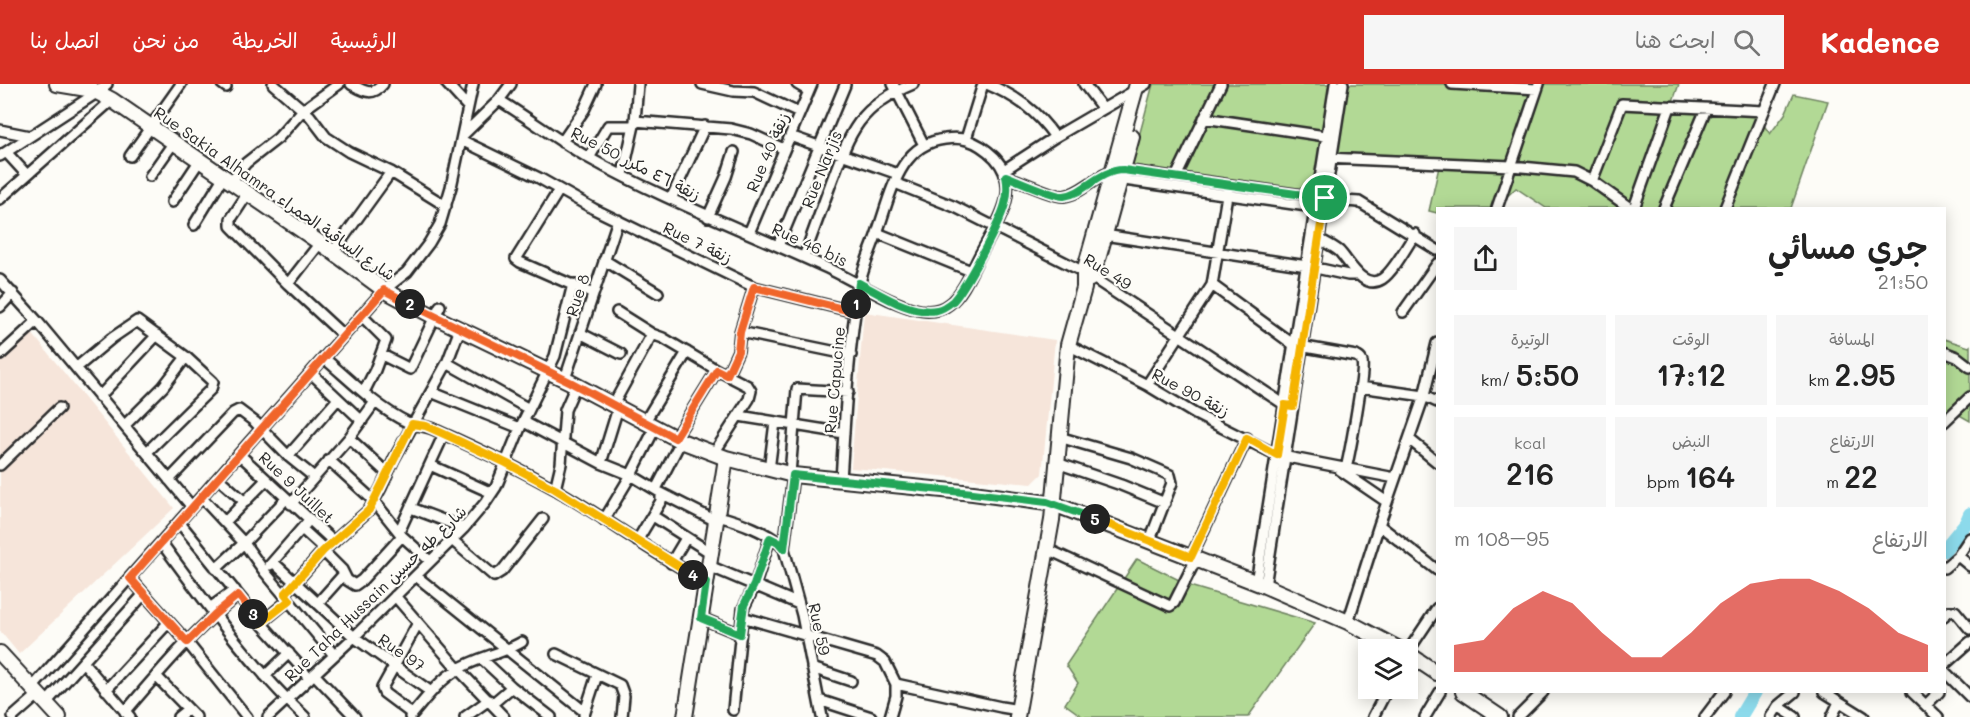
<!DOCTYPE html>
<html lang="ar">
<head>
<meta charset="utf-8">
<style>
  :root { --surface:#fff; --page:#f6f6f6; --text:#222; --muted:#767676; --accent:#d93025 }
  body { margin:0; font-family:Mali,"Playpen Sans Arabic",sans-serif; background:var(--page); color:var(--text); direction:rtl; height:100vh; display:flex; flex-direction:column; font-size:22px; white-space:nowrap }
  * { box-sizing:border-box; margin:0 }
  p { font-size:20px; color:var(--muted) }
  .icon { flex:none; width:33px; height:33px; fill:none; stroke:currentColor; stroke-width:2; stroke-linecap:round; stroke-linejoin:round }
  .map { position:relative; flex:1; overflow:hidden; direction:ltr }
  .side { position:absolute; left:1436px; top:123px; width:510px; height:486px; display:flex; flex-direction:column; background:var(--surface); border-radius:0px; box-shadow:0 3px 15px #0003; direction:rtl }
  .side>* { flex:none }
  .buttons { position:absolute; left:1358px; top:555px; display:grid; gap:12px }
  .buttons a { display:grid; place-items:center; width:60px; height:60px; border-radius:0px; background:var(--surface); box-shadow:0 3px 15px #0003; font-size:30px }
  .pin { position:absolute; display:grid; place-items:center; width:51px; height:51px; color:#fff; margin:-26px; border:3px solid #fff; border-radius:50%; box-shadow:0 2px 6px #0007 }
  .km { position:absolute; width:30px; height:30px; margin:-15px; border-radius:50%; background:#222; color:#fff; font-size:16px; line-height:30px; text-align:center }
  .round { display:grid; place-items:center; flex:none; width:63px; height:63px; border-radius:0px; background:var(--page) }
  .head { display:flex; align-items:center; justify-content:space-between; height:102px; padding:0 18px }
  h1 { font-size:33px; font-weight:600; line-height:45px }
  .figures { display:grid; grid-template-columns:repeat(3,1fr); gap:9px; height:102px; padding:6px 18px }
  .figures div { display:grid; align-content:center; border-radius:0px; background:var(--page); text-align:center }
  .figures b { font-size:30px; font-weight:600 }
  .figures small { font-size:16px; font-weight:400 }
  .figures p { font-size:16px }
  .chart { height:168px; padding:12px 18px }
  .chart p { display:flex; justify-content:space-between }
  .chart svg { width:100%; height:108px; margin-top:6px; fill:var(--accent); opacity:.7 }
  header { display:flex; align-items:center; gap:36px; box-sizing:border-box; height:84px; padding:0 30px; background:var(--accent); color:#fff }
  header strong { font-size:28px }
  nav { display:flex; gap:33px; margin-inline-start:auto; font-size:21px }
  .search { width:420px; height:54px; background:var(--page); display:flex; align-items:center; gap:15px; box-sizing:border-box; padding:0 21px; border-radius:0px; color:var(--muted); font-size:22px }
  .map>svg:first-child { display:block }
</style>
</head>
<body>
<header>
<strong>Kadence</strong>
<div class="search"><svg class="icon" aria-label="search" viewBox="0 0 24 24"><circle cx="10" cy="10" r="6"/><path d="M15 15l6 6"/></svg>ابحث هنا</div>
<nav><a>الرئيسية</a><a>الخريطة</a><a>من نحن</a><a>اتصل بنا</a></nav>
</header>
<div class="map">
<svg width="1970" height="633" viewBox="0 0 1970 633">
  <rect width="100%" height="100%" fill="#fdfcf7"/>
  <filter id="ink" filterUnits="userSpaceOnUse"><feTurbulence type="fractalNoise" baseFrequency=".0167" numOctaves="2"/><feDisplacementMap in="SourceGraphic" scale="12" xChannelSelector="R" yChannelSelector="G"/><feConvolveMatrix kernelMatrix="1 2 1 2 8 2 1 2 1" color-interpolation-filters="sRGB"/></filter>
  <g filter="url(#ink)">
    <!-- built -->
    <path fill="#f6e5da" d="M864,228L1055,256L1042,390L1032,400L851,384Z
      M31,248L174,424L19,570L0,547V277Z"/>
    <!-- green -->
    <path fill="#b2d995" stroke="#6e8260" stroke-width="1.5" d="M1153,0H1679L1672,20L1704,33L1731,25L1758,33L1770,50L1785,30L1794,10L1828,17L1791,124H1546L1516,104L1495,124H1437V129L1429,127L1441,74L1321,73L1316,112L1130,86Z
      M1944,255L1969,263L1970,262V337L1956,329L1944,340Z
      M1137,475L1193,503L1315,539L1248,633H1083L1065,620L1078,599L1066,581Z"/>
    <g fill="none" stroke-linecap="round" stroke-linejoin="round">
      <!-- river -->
      <path stroke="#8cdaeb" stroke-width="14" d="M1944,466L1966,439L1970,430
        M1740,633L1755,608"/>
      <defs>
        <path id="street" d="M222,0L226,3
          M273,0L310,32L326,53L349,68L391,88L446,122
          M351,0C364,7 372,13 383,0
          M447,0L468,23
          M511,0L499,16C528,34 556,55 587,73C664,116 747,147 827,184C853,196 902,227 928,227C936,227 943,225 949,220C964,209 972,185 981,169C997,139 1023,105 995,74C987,66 978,59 967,56C961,54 952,54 945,55C899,60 891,110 878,146C872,165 862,184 859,204C848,266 845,333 841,396
          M702,0L733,7L754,8L799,29
          M797,0L809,7
          M893,0L924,61
          M987,0C1016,12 1037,27 1055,53
          M1084,0L1103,25
          M1452,0L1537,5
          M1204,34L1332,53
          M635,37L731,45L751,50L784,65
          M0,46L30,52
          M462,52L499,16
          M790,52L898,90
          M966,55L983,0
          M461,56L539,94L594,125L754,203L855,228
          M562,58L584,26L596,0
          M6,68L27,91
          M0,72L98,8L107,0
          M130,72L181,0
          M589,74L608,42H634
          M1326,74L1511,82L1574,88L1592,97L1630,124
          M1004,86L1055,53L1146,0
          M623,90L635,37L638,0
          M1104,91L1110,94L1307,122C1325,123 1341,115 1359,118L1437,166
          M150,92L174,58
          M1006,92C1017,96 1055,113 1064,112C1083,110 1099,86 1123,86L1324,114
          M1176,93L1221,0
          M231,97L246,79L278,54L303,26L339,0
          M1592,97L1622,20L1764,27
          M895,99L955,123L1084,188L1285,321L1288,322
          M559,106L516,175L520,178L593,210
          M248,109L231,135V142L288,200L344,252
          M0,115L112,16
          M671,115L705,42
          M172,118L200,76
          M1497,124L1539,0
          M1634,124L1670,23
          M1664,124L1706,25
          M1725,124L1775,0
          M708,133L726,93L734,68
          M194,141L224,92
          M749,149L812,0
          M877,149L971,187
          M1104,151L1307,182L1348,191H1358
          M1319,155C1326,159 1333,162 1339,167C1349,177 1363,207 1382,195C1393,188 1407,162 1415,150
          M778,162L845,1
          M333,168L391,88
          M804,173C813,149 822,124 831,99C850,48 859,22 913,0
          M604,176L658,209
          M0,196L37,237L192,423
          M288,200L320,159
          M1212,201L1294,261L1356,272C1359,274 1361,274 1362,278C1365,287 1349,375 1345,388
          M0,223L13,209
          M617,228L652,250
          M1403,228L1437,180
          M361,231L386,256L375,286L364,308
          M740,248L851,271
          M580,249L621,270
          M1068,261L1147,301L1195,330L1277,371L1395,394
          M1944,268L1957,273L1970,283
          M0,271L37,237
          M382,271L410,285L440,222
          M324,274C350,296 376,323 407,338C415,342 424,341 433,345C474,363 516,383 555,405C607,435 654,470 706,498
          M447,279L529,325
          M76,284L112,254L137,237L186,273L213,298L211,305L147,368
          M311,289L362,337
          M727,291L738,267L740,248L754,203
          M565,295L618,136
          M1147,301L1212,201L1228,105
          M1360,303L1424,312L1437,318
          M431,308L520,344
          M99,313L157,251
          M613,321L652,250L663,254L717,286L748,302L751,307L749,315L714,369
          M739,332L844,349
          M524,338L601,379L631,391L661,409V417L637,457
          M1944,338L1970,313
          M644,339L687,268
          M125,341L163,303L186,273
          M1059,353L1131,374L1170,391L1172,399L1150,456
          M349,354L387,389
          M675,354L717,286
          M1409,355L1437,378
          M239,370L334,458
          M288,372L338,315
          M329,376L374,417L402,452L430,477
          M601,379L618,324
          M1057,379L1121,401L1165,419
          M0,381L59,324
          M430,381L492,409
          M769,386L775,338
          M1340,386L1387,418
          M790,390L797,305L848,308
          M793,391L784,465L802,531L822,633
          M218,394L245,418
          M169,396L233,329L239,326L255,338L288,372L314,393
          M555,405L561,380L565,326L576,301
          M656,405L681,357
          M661,409L716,437
          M201,413L244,459L264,487L334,571
          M291,420L349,354L375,318
          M411,424L464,444
          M653,432L711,469
          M717,432C735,436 773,449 784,465
          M604,436L631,391L655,344
          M179,438L261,539L299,581L309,595
          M225,438L266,396
          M1379,441L1437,486
          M302,445L325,466
          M399,448L444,350
          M452,456L494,492L502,487L543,435
          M161,458C206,519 250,581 305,633
          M1047,465L1170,522L1174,519L1196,475
          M323,467L342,486L347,496L355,501L362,496L402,452
          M1958,472L1970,482
          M1191,473L1247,354
          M273,478L354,553L431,608
          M671,479L686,454
          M270,481L310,435
          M709,482L799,520
          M1944,484L1958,472L1970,454
          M216,485L244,459L286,415
          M416,492L585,628
          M130,494L187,558L247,633
          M1256,499L1335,0
          M1265,502L1343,0
          M285,510L323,467L369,426L381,404L394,375L447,279L460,245
          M395,512L458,585L504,633
          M318,519L343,491
          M210,524L235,506
          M1944,532L1948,527H1955L1970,545
          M742,533L877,572L885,578L896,600
          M701,534L740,550
          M1348,538L1379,441L1424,312L1437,259
          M261,539L289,516
          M1407,569L1437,524
          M556,570L620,601L624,612L622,633
          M482,575L512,603L551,633
          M83,578L130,633
          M1944,581L1970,558
          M812,584L851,597
          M1944,587L1970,613
          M314,590L355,633
          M156,592L196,633
          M265,592L289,569
          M896,600L1001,623L1019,626
          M32,604L384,206L407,188L429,159L440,140L451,103L473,0
          M106,606L169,538
          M1824,608L1864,633
          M1912,608L1938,633
          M819,616L871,633
          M46,619L144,510
          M492,620L512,603
          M1926,621L1939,608
          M1778,622L1795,633
          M733,626L743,525L755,501L770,454
          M125,628C160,587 195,545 238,511
          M412,630L384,609L382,604L418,539
          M584,631L597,591
          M13,633L38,611
          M178,633L188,625
          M268,633L354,553L464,444L486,418L496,403L520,344L555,272L573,200
          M410,633C424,617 438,597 457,586C477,573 502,570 522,558
          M465,633L489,616
          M890,633L896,612V600
          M1373,633L1388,604
          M1425,633L1440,608
          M1518,633L1543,608
          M1705,633L1724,608
          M1771,633L1778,622L1795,608
          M1832,633L1839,618"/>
        <path id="secondary" d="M57,0L93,6L112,16L326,163L384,206L435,233L570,298L681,357L726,374L793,391L973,409L1054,420L1265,502L1348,538L1401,566
          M1090,195L1099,172L1132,53
          M0,569L59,633
          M1407,569L1437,589
          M1463,608L1500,633
          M685,633L726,374
          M1017,633L1052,436L1068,261L1084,204V188L1137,0"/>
      </defs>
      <!-- street casing -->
      <use href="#street" stroke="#2b2b2b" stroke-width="14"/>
      <!-- secondary casing -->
      <use href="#secondary" stroke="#2b2b2b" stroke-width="18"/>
      <!-- street -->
      <use href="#street" stroke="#fdfcf7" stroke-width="9"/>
      <!-- secondary -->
      <use href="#secondary" stroke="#fdfcf7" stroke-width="14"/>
    </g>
  </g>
  <g fill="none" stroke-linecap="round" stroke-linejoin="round" filter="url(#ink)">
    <defs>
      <path id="split-1" d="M856,220L859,199C882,211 911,231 937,226C943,225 948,221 953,217C966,203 1000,139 1005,120C1008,110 1008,102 1006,92C1017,96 1054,113 1064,112C1084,110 1099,86 1123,86L1325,114"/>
      <path id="split-2" d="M410,220L570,298L675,354L717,286L727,291L738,267L740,248L754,203L855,228L856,220"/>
      <path id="split-3" d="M253,530L238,511L215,530L187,558L130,494L384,206L410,220"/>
      <path id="split-4" d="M253,530L261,539L290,516L285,510L323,467L369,426L412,340L426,342L444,350L506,379L555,405L693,491"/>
      <path id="split-5" d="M693,491L706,498L701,534L740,550L744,521L754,501L770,454L778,458L784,465L793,391L973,409L1047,418L1095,435"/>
      <path id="split-6" d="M1095,435L1191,473L1247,354L1277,371L1285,321L1293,322L1325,114"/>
    </defs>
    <!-- split-1 casing -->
    <use href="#split-1" stroke="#fff" stroke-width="12"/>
    <!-- split-2 casing -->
    <use href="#split-2" stroke="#fff" stroke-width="12"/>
    <!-- split-3 casing -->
    <use href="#split-3" stroke="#fff" stroke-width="12"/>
    <!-- split-4 casing -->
    <use href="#split-4" stroke="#fff" stroke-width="12"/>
    <!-- split-5 casing -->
    <use href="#split-5" stroke="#fff" stroke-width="12"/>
    <!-- split-6 casing -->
    <use href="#split-6" stroke="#fff" stroke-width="12"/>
    <!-- split-1 -->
    <use href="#split-1" stroke="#22a559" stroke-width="8"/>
    <!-- split-2 -->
    <use href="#split-2" stroke="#f0652b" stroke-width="8"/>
    <!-- split-3 -->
    <use href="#split-3" stroke="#f0652b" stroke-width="8"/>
    <!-- split-4 -->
    <use href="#split-4" stroke="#f5b400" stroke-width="8"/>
    <!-- split-5 -->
    <use href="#split-5" stroke="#22a559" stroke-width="8"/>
    <!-- split-6 -->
    <use href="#split-6" stroke="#f5b400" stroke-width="8"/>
  </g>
  <g text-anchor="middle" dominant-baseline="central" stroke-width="4.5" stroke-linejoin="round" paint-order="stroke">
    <!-- street labels -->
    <g font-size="16" fill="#2b2b2b" stroke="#fdfcf7">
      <text transform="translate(767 68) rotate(-67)">Rue 40 زنقة</text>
      <text transform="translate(636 79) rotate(27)">Rue 50 زنقة ٤٦ مكرر</text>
      <text transform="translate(821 85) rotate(-68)">Rue Narjis</text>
      <text transform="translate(275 109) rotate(35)">Rue Sakia Alhamra شارع الساقية الحمراء</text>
      <text transform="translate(698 158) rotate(26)">Rue 7 زنقة</text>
      <text transform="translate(810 160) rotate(25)">Rue 46 bis</text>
      <text transform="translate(1108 187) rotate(32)">Rue 49</text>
      <text transform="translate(577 211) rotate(-72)">Rue 8</text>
      <text transform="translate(834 296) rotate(-85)">Rue Capucine</text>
      <text transform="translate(1191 308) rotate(28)">Rue 90 زنقة</text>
      <text transform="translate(297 403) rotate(43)">Rue 9 Juillet</text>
      <text transform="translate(375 509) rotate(-44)">Rue Taha Hussain شارع طه حسين</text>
      <text transform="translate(820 545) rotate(78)">Rue 59</text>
      <text transform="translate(402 568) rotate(35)">Rue 97</text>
    </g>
  </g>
</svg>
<div class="buttons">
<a><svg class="icon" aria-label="layers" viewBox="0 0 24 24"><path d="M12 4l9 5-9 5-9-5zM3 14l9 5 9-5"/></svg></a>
</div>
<div class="pin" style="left:1325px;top:114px;background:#1e9e55"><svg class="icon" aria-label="arrive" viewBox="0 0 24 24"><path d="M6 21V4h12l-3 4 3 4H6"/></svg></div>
<b class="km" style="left:856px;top:220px">1</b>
<b class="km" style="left:410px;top:220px">2</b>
<b class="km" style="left:253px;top:530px">3</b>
<b class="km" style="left:693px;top:491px">4</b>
<b class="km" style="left:1095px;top:435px">5</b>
<section class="side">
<div class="head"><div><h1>جري مسائي</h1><p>21:50</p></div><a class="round"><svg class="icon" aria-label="share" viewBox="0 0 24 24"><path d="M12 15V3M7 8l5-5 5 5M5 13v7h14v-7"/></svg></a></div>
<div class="figures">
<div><p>المسافة</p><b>2.95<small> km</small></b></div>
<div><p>الوقت</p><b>17:12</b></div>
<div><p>الوتيرة</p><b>5:50<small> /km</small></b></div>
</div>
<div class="figures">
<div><p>الارتفاع</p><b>22<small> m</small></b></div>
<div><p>النبض</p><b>164<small> bpm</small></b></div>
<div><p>kcal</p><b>216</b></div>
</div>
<div class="chart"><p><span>الارتفاع</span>95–108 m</p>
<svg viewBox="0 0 160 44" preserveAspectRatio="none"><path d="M0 44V33L10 31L20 18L30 11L40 16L50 28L60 38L70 38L80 28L90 16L100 8L110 6L120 6L130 11L140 18L150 28L160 33V44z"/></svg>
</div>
</section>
</div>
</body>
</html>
